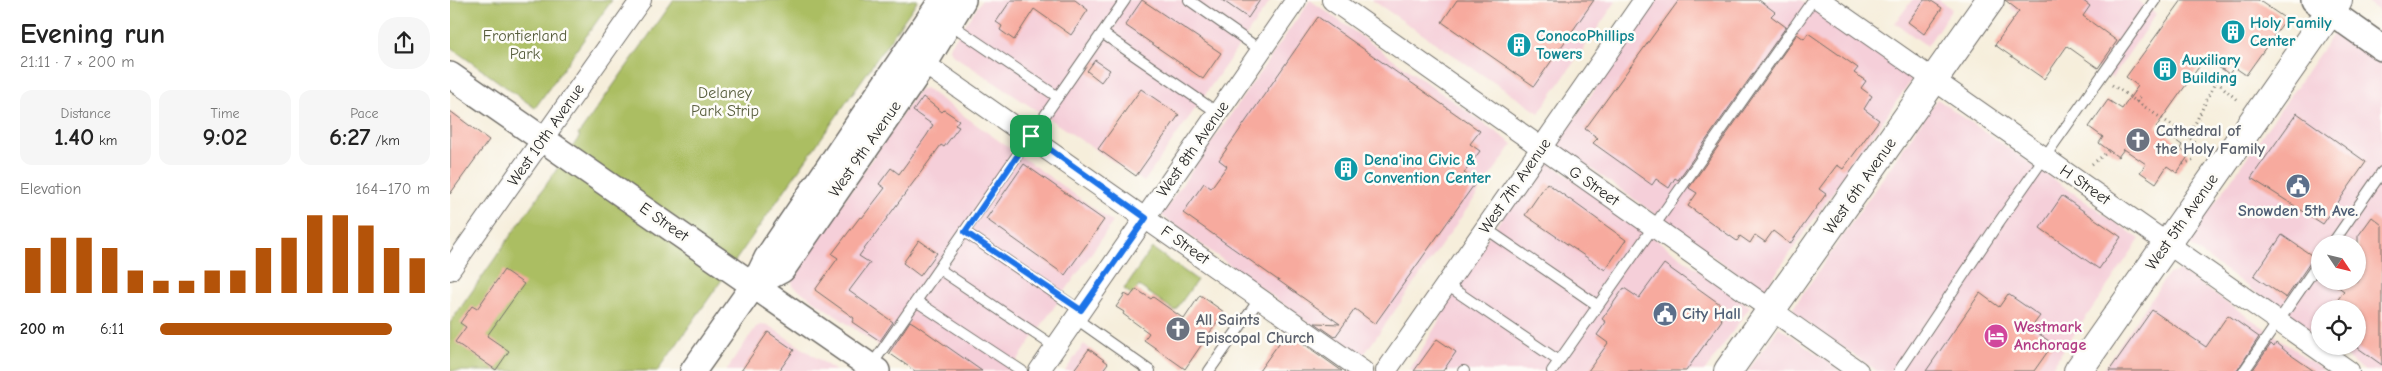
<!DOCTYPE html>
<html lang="en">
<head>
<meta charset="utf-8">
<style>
  :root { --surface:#fff; --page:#f6f6f6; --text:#222; --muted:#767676; --accent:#b45309 }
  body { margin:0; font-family:"Comic Neue",sans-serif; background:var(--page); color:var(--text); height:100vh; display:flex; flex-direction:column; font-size:19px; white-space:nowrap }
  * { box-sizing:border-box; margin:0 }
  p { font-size:16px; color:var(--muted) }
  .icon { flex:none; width:28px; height:28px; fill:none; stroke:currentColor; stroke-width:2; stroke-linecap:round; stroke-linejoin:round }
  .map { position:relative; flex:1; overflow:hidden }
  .drawer { display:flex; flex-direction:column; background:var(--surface); width:450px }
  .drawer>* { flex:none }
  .needle { width:32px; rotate:125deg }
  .buttons { position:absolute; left:1861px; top:235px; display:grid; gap:10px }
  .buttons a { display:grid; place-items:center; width:55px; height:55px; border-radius:50%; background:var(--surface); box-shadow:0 1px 4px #0004; font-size:25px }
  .pin { position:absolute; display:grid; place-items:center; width:42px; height:42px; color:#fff; margin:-21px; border-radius:10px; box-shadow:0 2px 8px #0006 }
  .round { display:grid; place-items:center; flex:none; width:52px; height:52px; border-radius:20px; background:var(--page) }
  .summary { display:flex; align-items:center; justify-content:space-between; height:85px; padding:0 20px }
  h1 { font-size:28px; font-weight:800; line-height:38px }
  .metrics { display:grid; grid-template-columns:repeat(3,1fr); gap:8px; height:85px; padding:5px 20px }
  .metrics div { display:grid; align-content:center; border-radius:12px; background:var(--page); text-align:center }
  .metrics b { font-size:25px; font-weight:800 }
  .metrics small { font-size:14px; font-weight:400 }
  .metrics p { font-size:14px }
  .chart { height:140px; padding:10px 20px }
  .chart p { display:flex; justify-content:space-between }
  .chart svg { width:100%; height:90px; margin-top:5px; stroke:var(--accent); stroke-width:6 }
  ul { padding:0 20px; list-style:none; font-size:16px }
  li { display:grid; grid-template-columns:80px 60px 1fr; align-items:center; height:38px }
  li i { height:12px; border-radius:6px; background:var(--accent) }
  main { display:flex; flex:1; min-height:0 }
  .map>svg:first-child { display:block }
</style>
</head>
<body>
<main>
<section class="drawer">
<div class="summary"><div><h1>Evening run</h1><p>21:11 · 7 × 200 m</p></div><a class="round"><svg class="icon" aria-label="share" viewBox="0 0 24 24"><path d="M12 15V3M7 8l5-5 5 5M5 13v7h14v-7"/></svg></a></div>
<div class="metrics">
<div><p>Distance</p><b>1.40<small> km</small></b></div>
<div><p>Time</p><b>9:02</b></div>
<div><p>Pace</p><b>6:27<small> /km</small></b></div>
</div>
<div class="chart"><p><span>Elevation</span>164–170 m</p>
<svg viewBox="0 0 160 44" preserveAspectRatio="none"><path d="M5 44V22M15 44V17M25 44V17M35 44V22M45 44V33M55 44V38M65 44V38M75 44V33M85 44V33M95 44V22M105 44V17M115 44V6M125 44V6M135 44V11M145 44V22M155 44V27"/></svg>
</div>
<ul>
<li><b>200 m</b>6:11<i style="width:86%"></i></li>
</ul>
</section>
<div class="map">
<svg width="1932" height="371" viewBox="0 0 1932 371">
  <rect width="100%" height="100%" fill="#fdfcf7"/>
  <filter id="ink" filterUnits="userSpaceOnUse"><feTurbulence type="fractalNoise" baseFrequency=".02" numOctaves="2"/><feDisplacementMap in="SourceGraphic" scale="10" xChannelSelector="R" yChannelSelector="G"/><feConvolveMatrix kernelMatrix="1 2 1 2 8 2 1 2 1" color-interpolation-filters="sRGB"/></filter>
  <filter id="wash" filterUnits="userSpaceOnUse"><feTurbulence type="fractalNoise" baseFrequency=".0096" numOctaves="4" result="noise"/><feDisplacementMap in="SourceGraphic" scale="20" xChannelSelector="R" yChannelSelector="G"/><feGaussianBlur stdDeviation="1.12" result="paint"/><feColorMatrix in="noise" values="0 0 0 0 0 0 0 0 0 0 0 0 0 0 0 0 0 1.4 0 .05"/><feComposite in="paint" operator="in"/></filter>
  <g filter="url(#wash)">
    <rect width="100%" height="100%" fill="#f6eedb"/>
    <!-- built -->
    <path fill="#f5cfd9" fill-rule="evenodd" d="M532,0H821L694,182L503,55L500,50L501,45Z
      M860,0L1063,144L910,360L711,215Z
      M922,0H1167L1089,113Z
      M1207,0H1351L1463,78L1313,292L1107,144Z
      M1462,0H1489L1502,9L1477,46L1445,23Z
      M1565,0H1687L1706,14L1662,78L1562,9L1560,7Z
      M1914,0H1932V13Z
      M1886,30L1932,63V371H1915L1881,346H1908V309H1870V339L1737,243ZM1870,244H1908V281H1870Z
      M475,88L663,222L560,371H465L343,286L341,278L468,91Z
      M1487,99L1690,239L1599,371H1427L1346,315L1343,308Z
      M1093,158L1300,307L1255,371H959L992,316L987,311Z
      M1730,271L1816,329L1874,371H1652L1718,274Z
      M312,324L318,325L386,371H276L306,327Z
      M1329,327L1391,371H1298Z
      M634,344L658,363L655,367L661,371H615Z"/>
    <!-- green -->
    <path fill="#abbe62" stroke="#6b7446" d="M0,0H162L85,108L0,47Z
      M224,0H468L208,371H0V323L130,136L128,135Z
      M702,248L747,280L725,311L689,286L682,295L674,289Z"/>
    <g id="blocks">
      <!-- building -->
      <path fill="#f7aa9e" d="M561,0H625L638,10L621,35L584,9L564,40L550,30L552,26L546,22Z
        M692,0L771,53L753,79L675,25Z
        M772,0H810L798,18Z
        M1007,0H1144L1084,86L992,22Z
        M1229,0H1309L1325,12L1321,16L1336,27L1228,180L1225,178L1219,188L1206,179L1202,185L1143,143L1148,138L1135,129Z
        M1474,0H1480L1492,8L1474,34L1458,22Z
        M1555,0H1632L1640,6L1633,16L1667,41L1648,68L1617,46L1594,79L1545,45L1569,11Z
        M1732,0H1808L1836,19L1796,75L1784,67L1779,74L1756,57L1706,127L1732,145L1730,149L1739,155L1727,173L1717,166L1706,183L1690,172L1696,164L1674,149L1668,157L1649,143L1653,137L1639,127L1658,100L1672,109L1688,86L1676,77Z
        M868,17L1030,131L1020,144L1030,151L1014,173L1026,182L925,324L905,309L885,337L865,323L890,324L733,213L754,183L761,188L777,166L769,160Z
        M1358,33L1408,68L1404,73L1416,81L1411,88L1422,96L1414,109L1429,120L1393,169L1387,165L1369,189L1376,194L1340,244L1323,231L1315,242L1305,235L1300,243L1290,236L1287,241L1238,206L1247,193L1239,188L1347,34L1354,39Z
        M645,60L660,70L651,82L637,71Z
        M691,89L729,115L686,176L648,149Z
        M473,97L492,112L494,110L509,120L505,125L509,127L494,147L491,145L409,256L420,263L399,291L443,322L430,341L402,322L404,318L365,290L388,258L382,254L410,217L412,218L435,188L429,184L441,168L449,174L477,135L483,125L463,111Z
        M0,111L39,140L0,194Z
        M1847,113L1916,162L1873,224L1801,178Z
        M574,164L654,220L615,275L536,219Z
        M1097,183L1176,240L1155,270L1075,215Z
        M1612,196L1671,237L1649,269L1590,228Z
        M1922,217L1932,225V365L1908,348V309H1881L1894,291L1880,281H1908V236Z
        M1832,235L1864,257L1836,298L1804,276Z
        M469,240L487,253L470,276L453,263Z
        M1214,264L1277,309L1271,319L1272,320L1236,371H1138L1158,343L1147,335L1156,322L1152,319L1174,288L1189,298Z
        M54,270L74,284L37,336L59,351L46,370L5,342L16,327L10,323L22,306L27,309Z
        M686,289L701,299L703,297L734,319L750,295L774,312L735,369L694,340L699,333L673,314L674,312L666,307L675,294L680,297Z
        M1530,293L1549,307L1558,294L1590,316L1581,328L1603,344L1584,371H1476Z
        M1702,310L1756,347L1778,315L1809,337L1787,371H1659Z
        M460,321L465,324L532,371H465L439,353Z
        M318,332L344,350L329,371H291Z
        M837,332L892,371H809Z
        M987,339L1006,352L993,371H964Z
        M1826,343L1838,353L1864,371H1802L1821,344L1824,347Z
        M639,349L658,363L652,371H623Z"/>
    </g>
  </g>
  <g filter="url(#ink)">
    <use href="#blocks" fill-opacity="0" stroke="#726f69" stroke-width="1"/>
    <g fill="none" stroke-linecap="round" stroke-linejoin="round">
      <defs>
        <path id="service" d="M739,0L812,51
          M499,23L608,97
          M652,33L768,113
          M1035,228L1147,305
          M515,232L631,311
          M1882,244L1932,172
          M489,269L605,347
          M997,285L1109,361
          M466,301L572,371
          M625,318L700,371
          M421,366L675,0
          M759,371L810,298
          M1013,371H1014
          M1102,371L1363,0
          M1449,371L1549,222L1705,0
          M1794,371L1870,261"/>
        <path id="minor" d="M882,0L1408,371
          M1370,0L1899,371
          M462,55L913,371
          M0,270L191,0
          M589,371L846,0
          M936,371L1194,0"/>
        <path id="tertiary" d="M1864,0L1932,48
          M0,75L427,371
          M304,285L332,270L475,63L513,0
          M243,371L304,285L317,258L492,0"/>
        <path id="primary" d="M1278,371L1540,0
          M1628,371L1888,0"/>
      </defs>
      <!-- service casing -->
      <use href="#service" stroke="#726f69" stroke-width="12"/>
      <!-- minor casing -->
      <use href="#minor" stroke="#726f69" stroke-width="22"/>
      <!-- tertiary casing -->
      <use href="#tertiary" stroke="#726f69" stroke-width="28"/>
      <!-- primary casing -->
      <use href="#primary" stroke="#726f69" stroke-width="30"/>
      <!-- path -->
      <path stroke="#726f69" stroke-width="3" stroke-dasharray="1 4" stroke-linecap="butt" d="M1771,68L1766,81L1787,100
        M1662,85L1738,136L1751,148
        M1686,102L1691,96
        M1739,136L1766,81
        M1642,164L1659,151
        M1733,164L1743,160"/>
      <!-- service -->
      <use href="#service" stroke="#fff" stroke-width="10"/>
      <!-- minor -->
      <use href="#minor" stroke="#fff" stroke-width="20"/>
      <!-- tertiary -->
      <use href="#tertiary" stroke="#fff" stroke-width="25"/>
      <!-- primary -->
      <use href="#primary" stroke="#fff" stroke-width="28"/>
    </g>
  </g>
  <g fill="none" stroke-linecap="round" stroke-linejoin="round" filter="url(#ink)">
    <defs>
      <path id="route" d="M581,136L696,218L631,310L515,232Z"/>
    </defs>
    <!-- route casing -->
    <use href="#route" stroke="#fff" stroke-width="10"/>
    <!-- route -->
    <use href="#route" stroke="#1a73e8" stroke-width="6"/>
  </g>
  <!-- icons -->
  <defs>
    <symbol id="building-disc" viewBox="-11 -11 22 22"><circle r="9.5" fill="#0f9aa8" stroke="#fdfcf7"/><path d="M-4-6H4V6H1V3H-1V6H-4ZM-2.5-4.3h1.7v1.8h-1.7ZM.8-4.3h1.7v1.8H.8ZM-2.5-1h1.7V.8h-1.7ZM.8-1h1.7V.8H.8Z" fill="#fff"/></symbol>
    <symbol id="church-disc" viewBox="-11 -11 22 22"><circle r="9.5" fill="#6b7280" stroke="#fdfcf7"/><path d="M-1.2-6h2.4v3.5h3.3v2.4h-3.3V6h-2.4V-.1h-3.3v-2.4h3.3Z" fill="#fff"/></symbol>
    <symbol id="civic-disc" viewBox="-11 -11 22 22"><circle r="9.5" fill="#5c6f8a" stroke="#fdfcf7"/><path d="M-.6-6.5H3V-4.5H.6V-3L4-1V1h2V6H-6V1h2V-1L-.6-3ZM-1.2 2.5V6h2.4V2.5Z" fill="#fff"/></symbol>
    <symbol id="hotel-disc" viewBox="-11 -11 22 22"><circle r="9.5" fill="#d1479c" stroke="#fdfcf7"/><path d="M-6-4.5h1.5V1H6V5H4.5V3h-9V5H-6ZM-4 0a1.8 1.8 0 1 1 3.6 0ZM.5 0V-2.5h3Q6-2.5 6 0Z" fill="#fff"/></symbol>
  </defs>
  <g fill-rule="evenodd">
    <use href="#building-disc" x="1769" y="18" width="28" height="28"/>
    <use href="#building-disc" x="1055" y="31" width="28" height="28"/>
    <use href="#building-disc" x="1701" y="55" width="28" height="28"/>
    <use href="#church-disc" x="1674" y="126" width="28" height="28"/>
    <use href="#building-disc" x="882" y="155" width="28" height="28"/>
    <use href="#civic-disc" x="1834" y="172" width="28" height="28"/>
    <use href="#civic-disc" x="1201" y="300" width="28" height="28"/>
    <use href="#church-disc" x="714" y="315" width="28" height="28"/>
    <use href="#hotel-disc" x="1532" y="322" width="28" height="28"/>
  </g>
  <g text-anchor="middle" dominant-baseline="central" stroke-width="5" stroke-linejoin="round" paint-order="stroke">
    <!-- culture labels -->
    <g font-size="16" font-weight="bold" fill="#0d838f" stroke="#fdfcf7" text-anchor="start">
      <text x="1800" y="23">Holy Family<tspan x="1800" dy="18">Center</tspan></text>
      <text x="1086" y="36">ConocoPhillips<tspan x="1086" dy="18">Towers</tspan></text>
      <text x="1732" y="60">Auxiliary<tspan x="1732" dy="18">Building</tspan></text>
      <text x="914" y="160">Dena'ina Civic &amp;<tspan x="914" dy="18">Convention Center</tspan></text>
    </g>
    <!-- park labels -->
    <g font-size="16" fill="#585e3e" stroke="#fdfcf7">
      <text x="75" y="36">Frontierland<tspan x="75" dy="18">Park</tspan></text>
      <text x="275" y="93">Delaney<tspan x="275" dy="18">Park Strip</tspan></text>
    </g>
    <!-- worship labels -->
    <g font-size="16" font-weight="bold" fill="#5b616d" stroke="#fdfcf7" text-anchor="start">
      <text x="1706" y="131">Cathedral of<tspan x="1706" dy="18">the Holy Family</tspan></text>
      <text x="746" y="320">All Saints<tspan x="746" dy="18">Episcopal Church</tspan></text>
    </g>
    <!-- street labels -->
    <g font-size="16" fill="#2b2b2b" stroke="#fdfcf7">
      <text transform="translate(96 135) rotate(-55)">West 10th Avenue</text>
      <text transform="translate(415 149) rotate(-55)">West 9th Avenue</text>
      <text transform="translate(743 149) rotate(-55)">West 8th Avenue</text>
      <text transform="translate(1635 185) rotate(35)">H Street</text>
      <text transform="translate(1065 186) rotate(-55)">West 7th Avenue</text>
      <text transform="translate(1144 186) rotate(35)">G Street</text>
      <text transform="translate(1410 186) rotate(-55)">West 6th Avenue</text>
      <text transform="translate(214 222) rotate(35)">E Street</text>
      <text transform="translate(1732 222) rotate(-55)">West 5th Avenue</text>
      <text transform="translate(735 245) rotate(35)">F Street</text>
    </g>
    <!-- service labels -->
    <g font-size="16" font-weight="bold" fill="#4e5e75" stroke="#fdfcf7">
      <text x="1848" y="211">Snowden 5th Ave.</text>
      <text x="1232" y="314" text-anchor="start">City Hall</text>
    </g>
    <!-- hotel labels -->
    <g font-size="16" font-weight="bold" fill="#b23c85" stroke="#fdfcf7" text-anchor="start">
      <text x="1564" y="327">Westmark<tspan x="1564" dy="18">Anchorage</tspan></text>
    </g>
  </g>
</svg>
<div class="buttons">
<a><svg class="needle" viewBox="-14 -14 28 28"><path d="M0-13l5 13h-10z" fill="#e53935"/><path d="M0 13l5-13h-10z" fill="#767676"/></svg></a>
<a><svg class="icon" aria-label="locate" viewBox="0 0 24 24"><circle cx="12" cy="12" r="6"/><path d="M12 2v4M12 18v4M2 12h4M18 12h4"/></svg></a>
</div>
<div class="pin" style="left:581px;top:136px;background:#1e9e55"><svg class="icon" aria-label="arrive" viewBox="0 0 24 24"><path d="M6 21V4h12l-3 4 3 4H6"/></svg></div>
</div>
</main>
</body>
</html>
